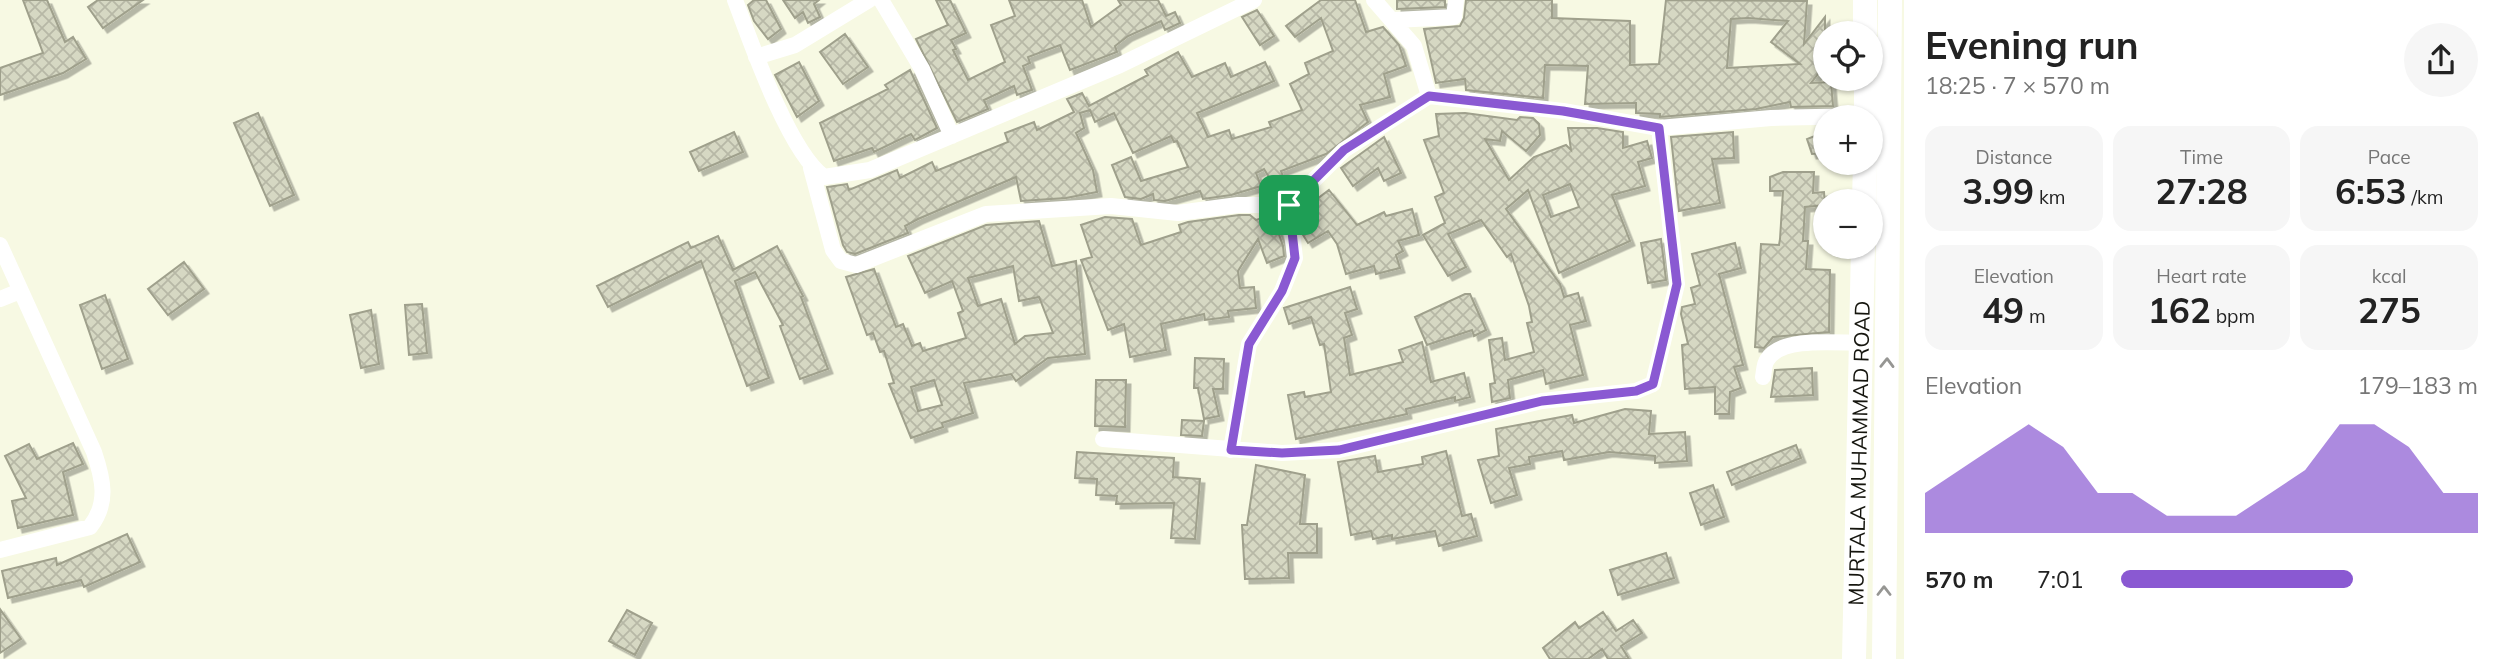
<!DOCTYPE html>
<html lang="en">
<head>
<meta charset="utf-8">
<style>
  :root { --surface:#fff; --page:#f6f6f6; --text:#222; --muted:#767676; --accent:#8a59d2 }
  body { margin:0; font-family:Mulish,sans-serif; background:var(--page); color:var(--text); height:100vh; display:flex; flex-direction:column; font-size:26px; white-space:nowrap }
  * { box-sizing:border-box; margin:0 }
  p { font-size:23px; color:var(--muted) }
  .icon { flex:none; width:38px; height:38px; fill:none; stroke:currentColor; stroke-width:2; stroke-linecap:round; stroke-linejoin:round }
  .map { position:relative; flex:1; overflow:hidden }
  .details { display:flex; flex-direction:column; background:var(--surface); width:595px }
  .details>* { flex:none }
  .tools { position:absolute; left:1813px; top:21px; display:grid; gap:14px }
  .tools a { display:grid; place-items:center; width:70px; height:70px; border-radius:50%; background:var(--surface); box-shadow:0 2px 5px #0004; font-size:35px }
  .pin { position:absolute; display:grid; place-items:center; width:60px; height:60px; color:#fff; margin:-30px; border-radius:14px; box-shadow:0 4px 10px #0006 }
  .round { display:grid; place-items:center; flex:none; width:74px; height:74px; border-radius:37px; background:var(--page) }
  .summary { display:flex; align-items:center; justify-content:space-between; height:119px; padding:0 21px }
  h1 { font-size:38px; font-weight:700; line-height:52px }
  .metrics { display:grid; grid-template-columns:repeat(3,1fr); gap:10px; height:119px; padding:7px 21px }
  .metrics div { display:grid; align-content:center; border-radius:18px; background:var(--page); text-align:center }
  .metrics b { font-size:35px; font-weight:700 }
  .metrics small { font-size:19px; font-weight:400 }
  .metrics p { font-size:19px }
  .chart { height:196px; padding:14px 21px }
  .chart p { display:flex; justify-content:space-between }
  .chart svg { width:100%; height:126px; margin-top:7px; fill:var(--accent); opacity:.7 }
  ul { padding:0 21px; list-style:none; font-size:23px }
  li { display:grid; grid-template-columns:112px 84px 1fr; align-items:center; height:52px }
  li i { height:18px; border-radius:9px; background:var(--accent) }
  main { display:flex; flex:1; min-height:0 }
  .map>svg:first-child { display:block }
</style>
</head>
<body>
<main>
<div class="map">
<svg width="1904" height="659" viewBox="0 0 1904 659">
  <defs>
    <pattern id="building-cross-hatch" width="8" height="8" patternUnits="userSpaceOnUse" patternTransform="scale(1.75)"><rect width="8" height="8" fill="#d6d8c3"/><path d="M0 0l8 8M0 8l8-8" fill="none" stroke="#b7b8a6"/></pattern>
    <filter id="shadow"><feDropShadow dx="4.5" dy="4.5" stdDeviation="0" flood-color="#0004"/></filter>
  </defs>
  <rect width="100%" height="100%" fill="#f7f9e3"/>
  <!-- building -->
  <path fill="url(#building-cross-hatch)" stroke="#9fa08c" stroke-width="2" fill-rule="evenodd" filter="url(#shadow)" d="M23,0H47L65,42L73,37L86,59L63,73L0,95V68L43,53Z
    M98,0H143L103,28L88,7Z
    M754,0H766L781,29L768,39L754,21L748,5Z
    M783,0H819L814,4L820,17L808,23L803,12L795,18Z
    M936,0H950L966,33L951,40L956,49L953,50L968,80L1005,62L991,25L1015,16L1009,0H1082L1091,27L1121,5L1118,0H1158L1166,16L1175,12L1180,23L1165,30L1161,21L1128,36L1115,46L1117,52L1070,70L1060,45L1028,57L1030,63L1023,66L1032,90L1017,95L1014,86L984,100L988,109L957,122L916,39L948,25Z
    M1321,0H1355L1366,32L1383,27L1399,45L1406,66L1384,74L1390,97L1360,105L1368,122L1326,154L1281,171L1284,179L1272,182L1264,169L1256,173L1261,186L1231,195L1203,199L1200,191L1165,201L1154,200L1153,194L1141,199L1125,197L1112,165L1131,157L1141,181L1188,167L1177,141L1174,142L1171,136L1133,153L1114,113L1095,122L1090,110L1080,113L1084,128L1076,133L1093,170L1097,192L1066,198L1021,201L1016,177L918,219L905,226L908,233L855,254L847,252L843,245L827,187L847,184L849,190L897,170L900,178L932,162L936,171L1008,142L1005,133L1034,122L1037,130L1074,112L1067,99L1082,93L1089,106L1148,75L1145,70L1178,52L1192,77L1225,63L1231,77L1265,62L1274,81L1197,113L1208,137L1229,130L1232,139L1271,127L1269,122L1302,110L1290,84L1309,74L1305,63L1333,51L1321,18L1295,37L1286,26Z
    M1397,0H1445V7L1397,9Z
    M1466,0H1552V18L1630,21V65L1659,64L1666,0L1807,1L1804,44L1825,17V65L1811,83L1831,82L1833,106L1791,107L1790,102L1756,109L1660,117V114L1636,113V103L1585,104L1588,66L1545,65L1543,98L1466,90L1465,79L1436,83L1424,29L1460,26L1464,18ZM1748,18L1788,21L1771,42L1800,64L1727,68L1731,19Z
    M1257,10L1274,36L1260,45L1242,17Z
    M845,34L868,67L843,84L820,52Z
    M799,62L819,101L797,117L775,75Z
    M910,70L937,128L915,140L911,134L874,152L872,148L834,161L820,123L888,89L885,85Z
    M258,113L294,195L270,206L234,123Z
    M1465,113L1517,120L1520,117L1533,118L1539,124L1540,135L1526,151L1502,131L1500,141L1485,139L1509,180L1534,157L1566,145L1571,150L1568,128H1597L1623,132V148L1647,141L1652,158L1638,162L1645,186L1612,195L1630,241L1559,273L1528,190L1506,209L1560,284L1564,297L1578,293L1586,321L1570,325L1583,375L1546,384L1543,370L1508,380L1510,398L1492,402L1490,384L1495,383L1489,340L1502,338L1505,360L1534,352L1527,323L1532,322L1529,306L1511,254L1507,257L1481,220L1448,234L1466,267L1448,276L1423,235L1445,223L1435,197L1444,193L1424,140L1439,136L1436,114ZM1570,184L1579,207L1551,217L1543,195Z
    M734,132L743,152L699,171L690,152Z
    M1733,132L1734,158L1712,159L1720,203L1679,211L1671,137Z
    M1825,132V153L1812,154L1807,139Z
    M1384,137L1401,173L1384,181L1378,168L1353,186L1341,168Z
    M1783,172H1814L1813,193L1824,192L1825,205L1805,207L1803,241H1808L1806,269L1830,270L1829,332L1773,337L1764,348L1755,347L1761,244L1779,245L1780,239L1783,191H1770V177Z
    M1329,190L1357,225L1384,212L1386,216L1412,209L1419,235L1398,241L1403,251L1396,255L1400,268L1376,274L1374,266L1346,274L1337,244L1328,231L1308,243L1303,235L1300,212Z
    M1239,215H1250L1256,220L1272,215L1283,246L1284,256L1267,263L1258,239L1238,271L1240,288L1254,287L1256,308L1228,311L1229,317L1205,320L1204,314L1161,324L1166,350L1130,357L1124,324L1108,330L1081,260L1092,257L1081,225L1105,217L1132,219L1141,245L1181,232L1179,225L1188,222Z
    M1039,221L1052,266L1076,261L1085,354L1048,358L1016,381L1011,374L964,383L973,413L942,423L943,427L911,438L889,384L894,383L884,351L880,352L873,333L867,335L846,277L874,269L896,327L903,324L912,346L920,343L923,351L966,338L958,313L963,311L952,281L925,293L908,256L986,225ZM1013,266L1019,301L1039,297L1053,333L1025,336L1015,344L1001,299L978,306L968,278ZM934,380L942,405L918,411L911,387Z
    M718,236L733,270L777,246L803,296L801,297L828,369L800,379L780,326L783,325L755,272L735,281L769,378L747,386L701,261L608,307L597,286L688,242L691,248Z
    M1661,239L1666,280L1648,283L1641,243Z
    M1735,243L1741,268L1719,274L1743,365L1734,367L1741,388L1730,392L1729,414H1715V387L1685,389L1682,345L1688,344L1681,314L1682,307L1695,304L1691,288L1700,285L1692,254Z
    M184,262L204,289L168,315L148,289Z
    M1350,287L1357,309L1345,313L1352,335L1344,338L1350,375L1403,362L1399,350L1422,342L1431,382L1464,373L1470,397L1455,401V397L1406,409L1407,414L1296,439L1288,395L1304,392L1305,397L1331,392L1324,344L1320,345L1311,317L1289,324L1284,308Z
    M1465,294H1470L1486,330L1474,336L1472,330L1427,345L1415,317Z
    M105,295L128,359L102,369L80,305Z
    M422,304L427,353L409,355L405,305Z
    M371,310L379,364L361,368L350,315Z
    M1195,358L1224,359L1223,389H1213L1219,416L1204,419L1198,388H1194Z
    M1812,368L1813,395L1771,397L1775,370Z
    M1096,380H1126L1125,427L1095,426Z
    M1625,409L1651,411L1649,434L1685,432L1687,461L1655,463V456L1609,452L1564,460L1562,451L1529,457L1530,464L1509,468L1517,495L1491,503L1478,460L1499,456L1496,429L1572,415L1574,423Z
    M1182,420L1204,421L1202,436L1181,435Z
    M73,443L83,464L63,472L73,515L18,528L12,501L26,498L5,456L29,444L37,459Z
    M1796,445L1801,458L1732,485L1727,472Z
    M1446,451L1462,516L1471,514L1477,536L1439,546L1435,531L1392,539V535L1373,539L1371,531L1351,535L1338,462L1375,456L1378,472L1423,464L1422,457Z
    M1077,452L1174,458L1173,477L1200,479L1195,539L1171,538L1174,503L1116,504L1117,496L1096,495L1097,479L1075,478Z
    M1256,465L1305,475L1300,524H1317V553H1288L1289,578L1245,579L1242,525H1247Z
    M1713,485L1724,517L1701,525L1690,493Z
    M127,534L140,562L84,587L81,580L8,598L2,571L56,558L57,565Z
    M1666,553L1674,578L1618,595L1610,570Z
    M0,609L21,639L0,653Z
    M627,610L652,623L635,655L609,641Z
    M1603,612L1616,631L1633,620L1642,633L1621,646L1629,659H1608L1602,649L1588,659H1550L1543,648L1575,622L1579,628Z"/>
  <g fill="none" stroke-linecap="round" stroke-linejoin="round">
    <!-- minor -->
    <path stroke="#fff" stroke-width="16" d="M735,0C751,43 789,152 824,177L870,170L1120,65L1254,0
      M881,0L922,69L952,136
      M1374,0L1414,46L1429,96
      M1394,20L1454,17L1456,0
      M756,57L795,45L869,0
      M811,168L833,250L841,261L856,265L986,214L1111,206L1178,213L1238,205H1289L1344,150L1429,96L1563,111L1659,128L1771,118L1866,116
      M0,245L94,452C103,479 109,503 90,527L0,550
      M0,299L20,291
      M1763,377C1764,372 1764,364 1767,360C1781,336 1837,343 1861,343
      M1103,439L1282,453L1339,450L1542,401L1636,391L1653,384L1677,284L1659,128
      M1231,450L1249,344L1282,291L1295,258L1289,205"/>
    <!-- highway -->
    <g stroke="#fff" stroke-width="24">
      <path d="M1865,0V33"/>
      <path d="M1866,79V117"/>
      <path d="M1864,201L1865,163"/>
      <path id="s1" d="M1854,659L1863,247"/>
      <path d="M1884,659L1890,0"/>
    </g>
  </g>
  <!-- one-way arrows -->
  <defs><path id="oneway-chevron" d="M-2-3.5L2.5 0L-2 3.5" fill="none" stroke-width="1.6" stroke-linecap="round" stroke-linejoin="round" transform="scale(1.75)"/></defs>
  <g stroke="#969693">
    <use href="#oneway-chevron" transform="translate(1887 363) rotate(-89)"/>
    <use href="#oneway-chevron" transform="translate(1884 591) rotate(-90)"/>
  </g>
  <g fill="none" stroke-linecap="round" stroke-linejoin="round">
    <defs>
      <path id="route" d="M1429,96L1563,111L1659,128L1677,284L1653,384L1636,391L1542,401L1339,450L1282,453L1231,450L1249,344L1282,291L1295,258L1289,205L1344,150Z"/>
    </defs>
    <!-- route casing -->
    <use href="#route" stroke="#fff" stroke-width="14"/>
    <!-- route -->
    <use href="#route" stroke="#8a59d2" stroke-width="9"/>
  </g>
  <g text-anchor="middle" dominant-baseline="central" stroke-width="7" stroke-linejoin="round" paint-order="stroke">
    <!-- street labels -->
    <g font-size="21" fill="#15150e" stroke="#fff">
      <text stroke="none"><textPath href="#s1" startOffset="206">MURTALA MUHAMMAD ROAD</textPath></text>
    </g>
  </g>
</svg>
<div class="tools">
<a><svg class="icon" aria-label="locate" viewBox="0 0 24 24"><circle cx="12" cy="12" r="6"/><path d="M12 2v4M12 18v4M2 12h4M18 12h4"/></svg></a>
<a>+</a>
<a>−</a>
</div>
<div class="pin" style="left:1289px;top:205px;background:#1e9e55"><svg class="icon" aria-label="arrive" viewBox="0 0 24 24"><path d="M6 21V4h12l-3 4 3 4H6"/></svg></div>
</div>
<section class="details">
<div class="summary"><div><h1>Evening run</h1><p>18:25 · 7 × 570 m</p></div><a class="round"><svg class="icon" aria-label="share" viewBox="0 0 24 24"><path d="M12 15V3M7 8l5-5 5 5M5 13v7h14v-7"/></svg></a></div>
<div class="metrics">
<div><p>Distance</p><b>3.99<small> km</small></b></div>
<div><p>Time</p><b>27:28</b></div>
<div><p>Pace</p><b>6:53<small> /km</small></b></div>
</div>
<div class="metrics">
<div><p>Elevation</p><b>49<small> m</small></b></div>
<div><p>Heart rate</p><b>162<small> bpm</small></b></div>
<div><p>kcal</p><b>275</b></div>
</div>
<div class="chart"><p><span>Elevation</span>179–183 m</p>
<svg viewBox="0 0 160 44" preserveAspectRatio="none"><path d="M0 44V30L10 22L20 14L30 6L40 14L50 30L60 30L70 38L80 38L90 38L100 30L110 22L120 6L130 6L140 14L150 30L160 30V44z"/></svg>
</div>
<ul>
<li><b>570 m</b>7:01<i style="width:65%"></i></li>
</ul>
</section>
</main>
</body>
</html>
